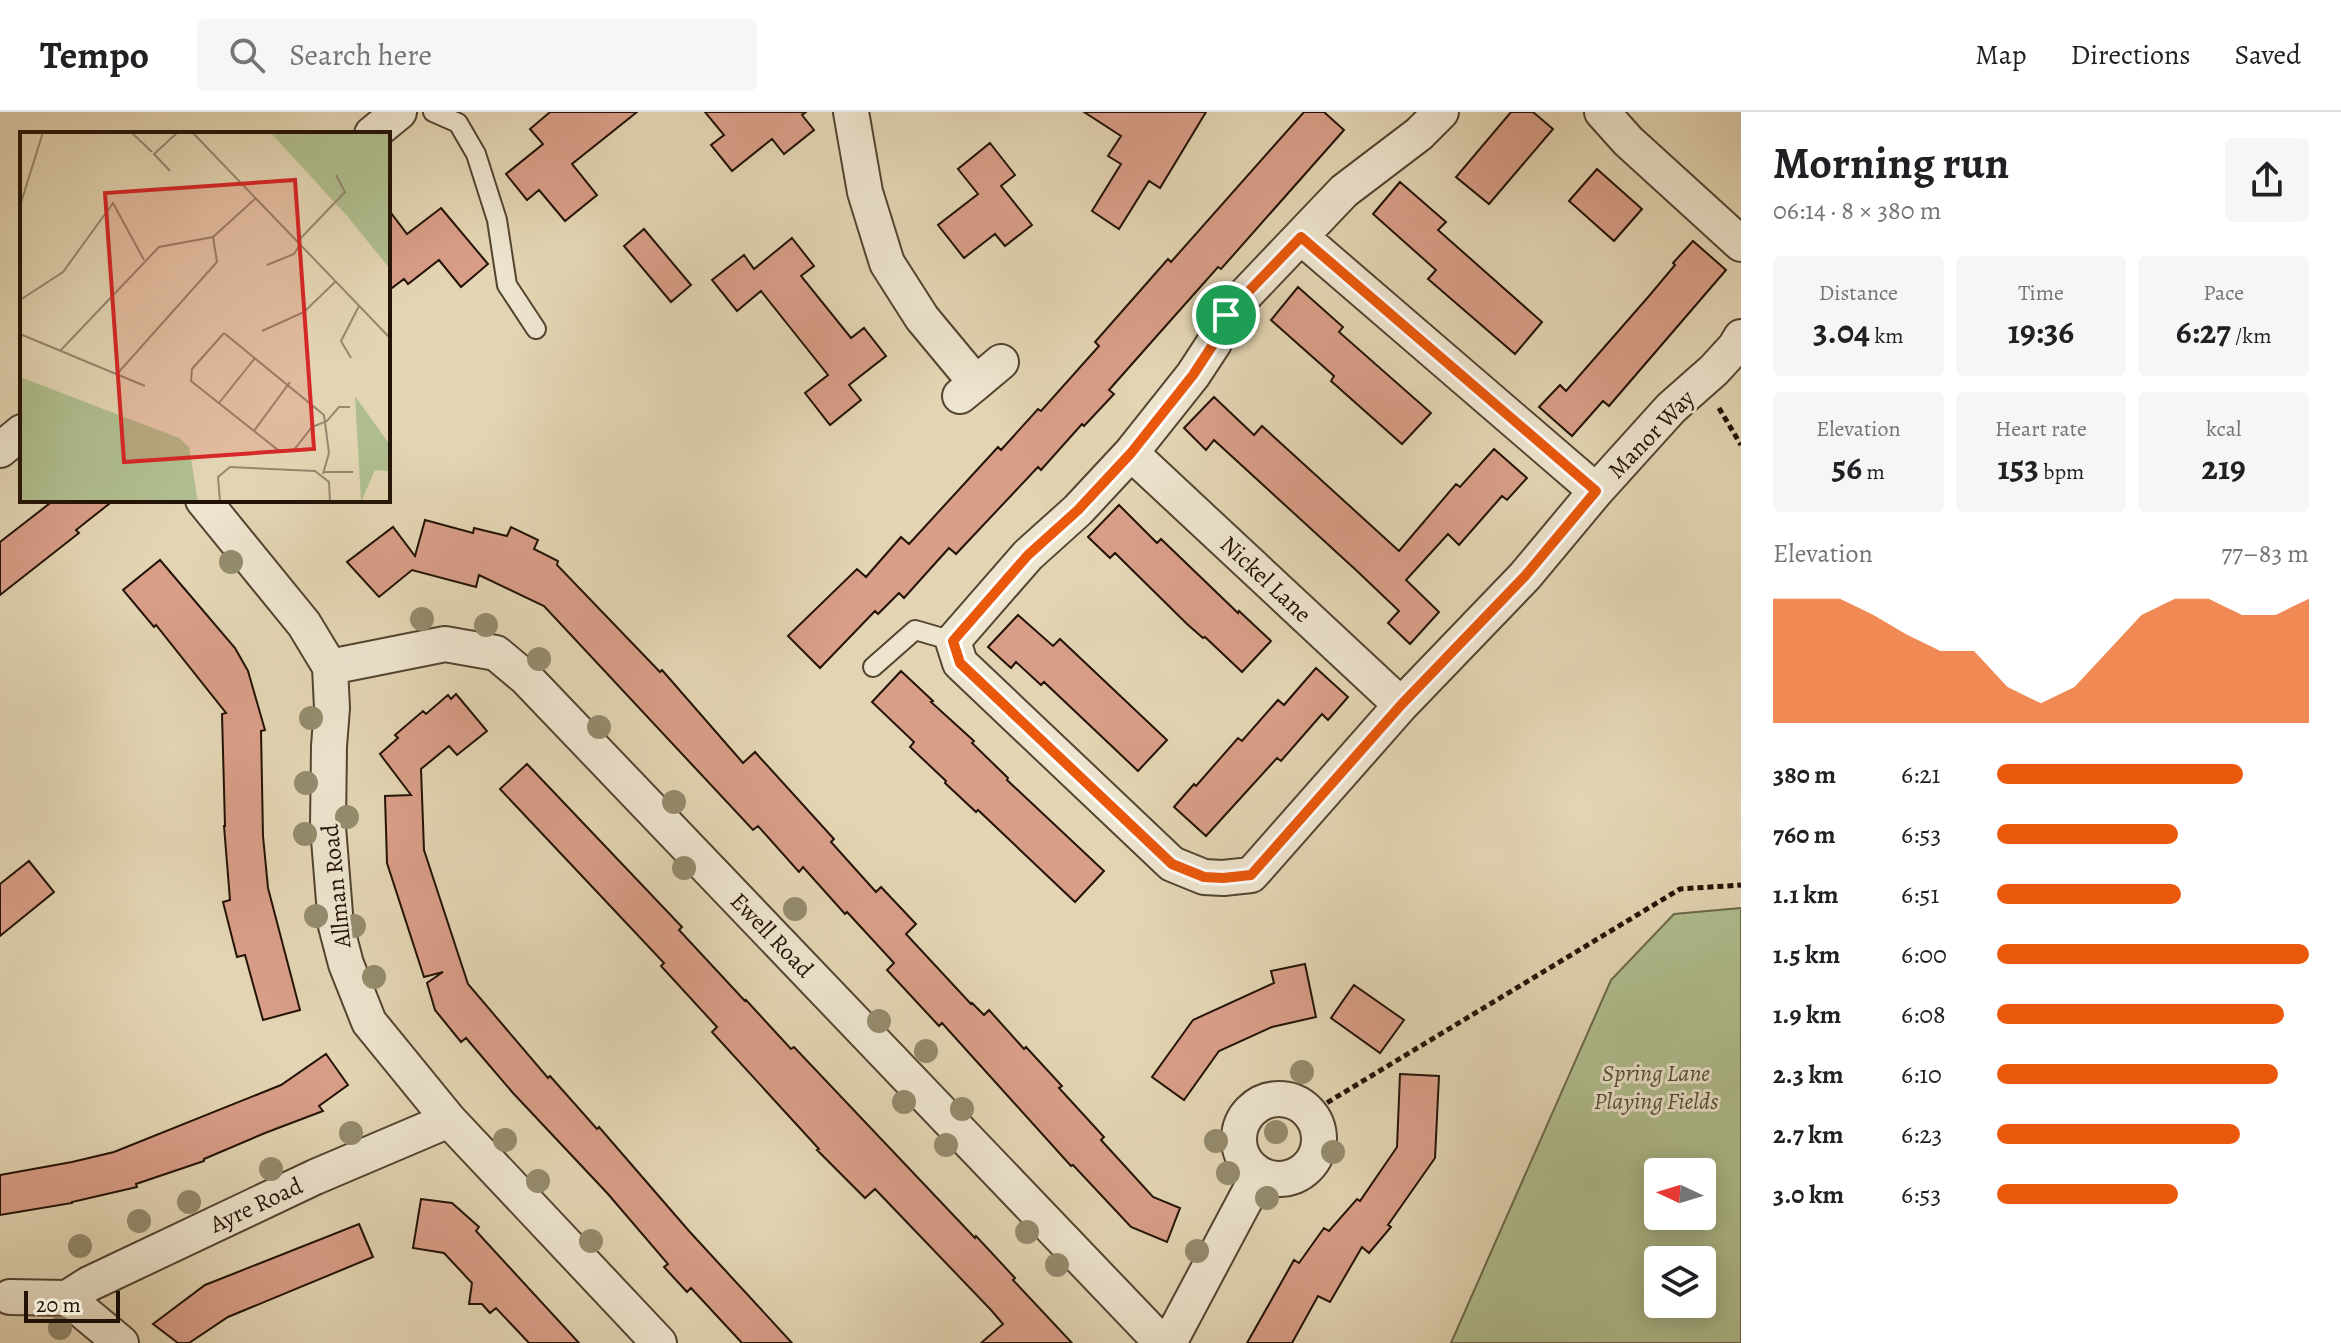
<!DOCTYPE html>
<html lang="en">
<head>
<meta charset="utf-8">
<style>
  :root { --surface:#fff; --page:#f6f6f6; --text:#202124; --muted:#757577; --line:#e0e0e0; --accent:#ea580c }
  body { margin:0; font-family:Alegreya,serif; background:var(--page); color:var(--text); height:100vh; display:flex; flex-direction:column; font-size:30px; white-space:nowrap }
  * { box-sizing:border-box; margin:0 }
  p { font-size:26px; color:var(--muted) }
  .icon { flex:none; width:44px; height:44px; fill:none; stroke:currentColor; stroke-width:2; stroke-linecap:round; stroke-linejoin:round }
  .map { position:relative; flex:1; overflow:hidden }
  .side { display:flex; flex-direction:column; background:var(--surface); width:600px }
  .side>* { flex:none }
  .needle { width:52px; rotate:274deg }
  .tools { position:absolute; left:1644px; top:1046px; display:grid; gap:16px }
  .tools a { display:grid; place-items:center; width:72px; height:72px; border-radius:8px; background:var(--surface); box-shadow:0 4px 20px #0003; font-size:40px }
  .scale { position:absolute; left:24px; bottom:20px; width:96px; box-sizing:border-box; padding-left:8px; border:4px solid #231306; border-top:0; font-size:22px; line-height:28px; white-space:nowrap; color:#231306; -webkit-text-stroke:6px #ede4ce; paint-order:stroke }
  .pin { position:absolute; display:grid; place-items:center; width:68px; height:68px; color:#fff; margin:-34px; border:4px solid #fff; border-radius:50%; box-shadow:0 2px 8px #0007 }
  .round { display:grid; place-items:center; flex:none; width:84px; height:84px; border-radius:8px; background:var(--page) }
  .head { display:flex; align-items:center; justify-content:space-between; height:136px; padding:0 32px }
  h1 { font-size:44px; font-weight:600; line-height:60px }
  .stats { display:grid; grid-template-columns:repeat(3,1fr); gap:12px; height:136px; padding:8px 32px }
  .stats div { display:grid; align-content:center; border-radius:8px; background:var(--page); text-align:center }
  .stats b { font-size:34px; font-weight:600 }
  .stats small { font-size:22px; font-weight:400 }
  .stats p { font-size:22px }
  .chart { height:224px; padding:16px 32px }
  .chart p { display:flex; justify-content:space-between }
  .chart svg { width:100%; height:144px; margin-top:8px; fill:var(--accent); opacity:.7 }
  ul { padding:0 32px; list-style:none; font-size:26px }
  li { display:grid; grid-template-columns:128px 96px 1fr; align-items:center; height:60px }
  li i { height:20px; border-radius:10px; background:var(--accent) }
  header { display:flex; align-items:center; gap:48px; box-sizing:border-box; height:112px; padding:0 40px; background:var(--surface); border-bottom:2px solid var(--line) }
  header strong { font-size:38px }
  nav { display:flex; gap:44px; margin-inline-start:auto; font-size:28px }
  .search { width:560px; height:72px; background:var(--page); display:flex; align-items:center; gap:20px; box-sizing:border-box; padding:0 28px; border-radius:8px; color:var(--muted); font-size:30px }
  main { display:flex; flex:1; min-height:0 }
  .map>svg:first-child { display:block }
</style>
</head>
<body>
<header>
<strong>Tempo</strong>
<div class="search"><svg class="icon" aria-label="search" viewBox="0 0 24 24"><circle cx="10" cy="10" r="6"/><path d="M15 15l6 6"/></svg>Search here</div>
<nav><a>Map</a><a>Directions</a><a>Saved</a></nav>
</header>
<main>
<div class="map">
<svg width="1741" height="1231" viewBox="0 0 1741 1231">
  <rect width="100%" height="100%" fill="#e3d5b3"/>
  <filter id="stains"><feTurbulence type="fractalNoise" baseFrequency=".0025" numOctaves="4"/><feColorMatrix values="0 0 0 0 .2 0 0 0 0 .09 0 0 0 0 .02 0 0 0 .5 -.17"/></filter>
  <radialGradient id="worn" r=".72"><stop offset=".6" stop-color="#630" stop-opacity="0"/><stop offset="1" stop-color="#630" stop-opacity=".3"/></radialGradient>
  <!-- green -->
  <path fill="#b0be8f" stroke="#6a684a" stroke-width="2" fill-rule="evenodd" d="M1741,796V1231H1451L1611,868L1674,802ZM1658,1060H1702V1104H1658ZM1658,1148H1702V1192H1658Z"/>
  <!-- building -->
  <path fill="#d99e88" stroke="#231306" stroke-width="2" d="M550,0H637L572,52L597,83L565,109L539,78L527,88L506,62L543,32L530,17Z
    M705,0H806L802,3L814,18L784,42L772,27L732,59L711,33L724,23Z
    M1084,0H1206L1160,76L1149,69L1119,117L1092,99L1121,52L1108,44L1121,24Z
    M1304,0H1324L1344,18L1221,157L1218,155L1155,226L1109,278L1114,282L1084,314L1082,312L1041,358L1038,355L956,442L949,436L904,486L899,481L878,502L875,499L820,556L788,524L857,457L866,465L901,425L909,432L998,335L1001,338L1038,297L1041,299L1099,234L1095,230L1139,180L1168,147L1171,150Z
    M1511,0H1533L1553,17L1489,92L1456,65Z
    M990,31L1015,63L1001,74L1032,113L1005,134L995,122L964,146L938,113L978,82L958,57Z
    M1597,57L1642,97L1614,129L1569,89Z
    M1400,70L1446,110L1438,118L1542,210L1515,242L1428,167L1436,158L1373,102Z
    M441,96L488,152L461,175L439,148L408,172L404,167L388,179V97L407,122Z
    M644,117L691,173L671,190L624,134Z
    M792,126L814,154L801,164L851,226L864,216L886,244L849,273L861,288L830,313L805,281L828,263L761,179L737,199L712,168L744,143L754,157Z
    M1693,129L1726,158L1609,294L1603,289L1572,324L1539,295L1560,273L1566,279L1649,184L1675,153L1673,151Z
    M1298,175L1343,215L1339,220L1431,301L1402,332L1331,269L1334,264L1271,208Z
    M1214,285L1254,323L1262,314L1399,439L1456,372L1460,375L1494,337L1527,366L1507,388L1502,384L1459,433L1448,422L1406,468L1439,500L1410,532L1388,511L1399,499L1357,459L1214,328L1206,338L1184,316Z
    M54,388H114L76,418L79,421L0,483V430Z
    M1119,393L1157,431L1161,427L1238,501L1239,499L1271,529L1242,560L1205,525L1203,526L1187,512L1115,441L1110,446L1088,425Z
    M425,408L473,421L474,416L507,424L511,415L538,428L534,437L558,449L557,453L660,560L662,558L743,651L755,640L834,727L831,730L876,780L881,775L916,812L906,822L971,892L972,891L984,903L989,898L1024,937L1026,935L1062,974L1059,976L1104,1025L1101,1028L1153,1085L1180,1096L1167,1130L1131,1115L1073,1053L1071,1054L942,911L939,914L887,858L894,851L847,800L845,802L803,755L799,760L758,714L753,718L544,494L479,463L476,475L412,458L379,485L347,450L393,415L415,444Z
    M160,448L235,536L248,559L265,618L261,619L263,724L268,776L300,898L263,908L245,843L237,845L223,790L230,788L224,714H225L222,602L226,601L156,513L154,515L123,478Z
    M1018,503L1053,534L1060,527L1167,628L1138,659L1044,570L1041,573L1016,550L1011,556L988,535Z
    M1316,556L1348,585L1328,608L1322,602L1281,649L1277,646L1206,724L1174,695L1194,672L1196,674L1238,626L1242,629L1278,588L1284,593Z
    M901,559L933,589L931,590L974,629L972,631L1008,666L1007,668L1104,759L1075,790L978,698L976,700L945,671L946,669L910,635L914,630L872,590Z
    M456,582L487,619L457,643L449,634L421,657L424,738L468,872L548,966L550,964L597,1017L599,1015L689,1119L792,1231H742L691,1176L687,1180L664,1155L668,1152L608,1082L513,981L466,926L461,930L435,898L427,871L443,860L424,865L387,751L385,684L411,683L380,642L398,626L395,623L423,599L426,602L448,583L451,587Z
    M527,652L682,815L679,818L745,889L746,888L791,937L794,935L975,1126L976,1124L1015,1166L1013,1168L1072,1231H981L1003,1212L991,1198L875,1077L865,1086L817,1038L819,1037L712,920L717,915L661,854L664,851L500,677Z
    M29,749L54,780L0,824V772Z
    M1305,852L1316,905L1272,915L1219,939L1184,988L1152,965L1193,908L1274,871L1271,859Z
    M1354,873L1404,908L1380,941L1331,906Z
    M326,942L348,973L319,994L323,999L265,1021L204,1047V1049L136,1072L137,1075L72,1090V1091L0,1103V1063L72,1050L114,1040L281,973Z
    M1400,962L1439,964L1435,1046L1388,1113L1391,1115L1369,1141L1362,1135L1330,1190L1318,1184L1292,1231H1247L1294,1148L1299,1151L1324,1116L1329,1119L1357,1087L1360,1089L1397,1035Z
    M421,1087L452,1091L479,1115L476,1119L579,1231H529L496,1196L490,1201L482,1192H469L472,1171L444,1141L413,1136Z
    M359,1112L373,1145L228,1205L189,1231H178L153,1212L205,1173Z"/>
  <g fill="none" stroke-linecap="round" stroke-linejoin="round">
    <defs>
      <path id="lane" d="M433,0L458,11L476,42L497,108L507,173L536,217
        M873,555L915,518L953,529"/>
      <path id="street" d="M851,0L865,80L887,151L922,206L976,271L960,284
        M1441,0L1419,22L1344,79L1226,203L1214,231L1193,263L1131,341L1078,398L1028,443L953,529L960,551L1172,752L1204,765L1223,766L1251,763L1401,593L1525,464L1596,379L1671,296L1714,258L1735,235L1741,225
        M1602,0L1628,29L1741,132
        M372,22L399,0
        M1301,125L1596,379
        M976,271L1001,250
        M0,338L22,320
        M1131,341L1401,593
        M203,388L304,512L330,555L332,596L329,634L328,715L336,814L346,852L369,910L449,1008L659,1231
        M330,555L445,532L496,541L526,566L1162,1231
        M1239 1027a40 40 0 1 1 80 0a40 40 0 1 1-80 0Z
        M10,1185L67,1186
        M121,1231L67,1186L89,1172L315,1065L449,1008
        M1169,1231L1259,1062"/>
    </defs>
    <!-- lane casing -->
    <use href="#lane" stroke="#534431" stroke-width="22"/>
    <!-- street casing -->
    <use href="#street" stroke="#534431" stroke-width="38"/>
    <!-- path -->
    <path stroke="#231306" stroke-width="5" stroke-dasharray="6 4" stroke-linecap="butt" d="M1719,296L1741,333
      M1310,1001L1680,777L1741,773"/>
    <!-- lane -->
    <use href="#lane" stroke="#ede4ce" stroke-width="18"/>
    <!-- street -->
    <use href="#street" stroke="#ede4ce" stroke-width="34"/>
  </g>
  <!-- trees -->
  <g fill="#948b6e">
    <circle cx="231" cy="450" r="12"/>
    <circle cx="422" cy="507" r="12"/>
    <circle cx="486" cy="513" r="12"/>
    <circle cx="539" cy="547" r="12"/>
    <circle cx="311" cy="606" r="12"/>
    <circle cx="599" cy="615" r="12"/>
    <circle cx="306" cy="671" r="12"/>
    <circle cx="674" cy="690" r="12"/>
    <circle cx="347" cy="705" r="12"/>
    <circle cx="305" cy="722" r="12"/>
    <circle cx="684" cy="756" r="12"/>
    <circle cx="795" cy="797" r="12"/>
    <circle cx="316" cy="804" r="12"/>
    <circle cx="354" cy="814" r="12"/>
    <circle cx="374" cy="865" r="12"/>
    <circle cx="879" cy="909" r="12"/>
    <circle cx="926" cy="939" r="12"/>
    <circle cx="1302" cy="960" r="12"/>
    <circle cx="904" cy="990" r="12"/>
    <circle cx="962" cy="997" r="12"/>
    <circle cx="1276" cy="1020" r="12"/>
    <circle cx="351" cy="1021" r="12"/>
    <circle cx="505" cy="1028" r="12"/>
    <circle cx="1216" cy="1029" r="12"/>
    <circle cx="946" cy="1033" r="12"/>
    <circle cx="1333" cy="1040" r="12"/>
    <circle cx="271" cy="1057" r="12"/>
    <circle cx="1228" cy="1061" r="12"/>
    <circle cx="538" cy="1069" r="12"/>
    <circle cx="1267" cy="1086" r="12"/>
    <circle cx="189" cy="1090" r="12"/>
    <circle cx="139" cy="1109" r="12"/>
    <circle cx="1027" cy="1120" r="12"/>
    <circle cx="591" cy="1129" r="12"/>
    <circle cx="80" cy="1134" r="12"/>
    <circle cx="1197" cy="1139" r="12"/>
    <circle cx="1057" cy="1153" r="12"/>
    <circle cx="60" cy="1216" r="12"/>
  </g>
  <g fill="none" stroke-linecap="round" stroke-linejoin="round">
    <defs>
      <path id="route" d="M1301,125L1596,379L1525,464L1401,593L1251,763L1223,766L1204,765L1172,752L960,551L953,529L1028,443L1078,398L1131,341L1193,263L1214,231L1226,203Z"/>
    </defs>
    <!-- route casing -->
    <use href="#route" stroke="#fff" stroke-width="16"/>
    <!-- route -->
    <use href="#route" stroke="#ea580c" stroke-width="10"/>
  </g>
  <g text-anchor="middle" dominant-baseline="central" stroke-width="6" stroke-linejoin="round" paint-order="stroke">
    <!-- street labels -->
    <g font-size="24" fill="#231306" stroke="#ede4ce">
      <text transform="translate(1651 322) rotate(-46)">Manor Way</text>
      <text transform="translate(1266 467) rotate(43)">Nickel Lane</text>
      <text transform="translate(336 774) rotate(-96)">Allman Road</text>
      <text transform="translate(772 823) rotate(46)">Ewell Road</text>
      <text transform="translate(256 1093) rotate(-25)">Ayre Road</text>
    </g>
    <!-- park labels -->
    <g font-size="24" font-style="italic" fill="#544f36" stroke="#ede4ce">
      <text x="1656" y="961">Spring Lane<tspan x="1656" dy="28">Playing Fields</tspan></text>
    </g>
  </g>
  <!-- overview -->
  <g transform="translate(20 20)">
    <rect width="370" height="370" fill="#e3d5b3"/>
    <path d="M250,0H370V137L328,85ZM0,245L159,306L169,315L178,370H0ZM335,264L370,313L368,339L355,338L341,370Z" fill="#b0be8f"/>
    <path fill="none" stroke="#96876e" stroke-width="2" d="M111,0L132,20M172,0L370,206M150,39L134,22L158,0M0,74L23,0M278,109L325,60L316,43M247,133L274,122L281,111M0,168L43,140L93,71L124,128M242,199L284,180L316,149M204,201L172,237L171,249L258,318L273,319L292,295L307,289L319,275H330M204,201L304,283L309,321L303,342M0,202L125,254M40,219L139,115L193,105L236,66M331,226L321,209L339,174M97,242L197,130L193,105M199,271L235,226M234,299L270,250M304,340H333M200,370L198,345L210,335L295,339L309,350L310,370"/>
    <path fill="#d62828" fill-opacity="0.15" stroke="#d62828" stroke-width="4" d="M275,48L294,317L104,330L85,61Z"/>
    <rect width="370" height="370" fill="none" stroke="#231306" stroke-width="4"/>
  </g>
  <rect width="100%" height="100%" filter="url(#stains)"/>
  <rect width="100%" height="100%" fill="url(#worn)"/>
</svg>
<div class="tools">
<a><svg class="needle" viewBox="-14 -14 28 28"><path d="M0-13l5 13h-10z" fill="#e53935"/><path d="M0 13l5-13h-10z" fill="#757577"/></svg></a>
<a><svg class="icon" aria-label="layers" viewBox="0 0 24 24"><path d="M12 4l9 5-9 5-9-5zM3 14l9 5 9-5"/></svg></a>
</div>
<div class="scale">20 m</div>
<div class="pin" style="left:1226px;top:203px;background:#1e9e55"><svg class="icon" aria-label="arrive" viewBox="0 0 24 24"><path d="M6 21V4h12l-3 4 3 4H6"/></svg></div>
</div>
<section class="side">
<div class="head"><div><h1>Morning run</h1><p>06:14 · 8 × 380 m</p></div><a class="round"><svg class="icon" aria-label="share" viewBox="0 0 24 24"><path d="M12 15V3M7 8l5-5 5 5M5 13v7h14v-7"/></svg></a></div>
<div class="stats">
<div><p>Distance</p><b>3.04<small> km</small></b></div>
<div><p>Time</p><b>19:36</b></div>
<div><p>Pace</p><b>6:27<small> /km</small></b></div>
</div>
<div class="stats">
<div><p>Elevation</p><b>56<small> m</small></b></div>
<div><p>Heart rate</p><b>153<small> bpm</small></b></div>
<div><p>kcal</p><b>219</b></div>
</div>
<div class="chart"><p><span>Elevation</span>77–83 m</p>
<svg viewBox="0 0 160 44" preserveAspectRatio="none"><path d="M0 44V6L10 6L20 6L30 11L40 17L50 22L60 22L70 33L80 38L90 33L100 22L110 11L120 6L130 6L140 11L150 11L160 6V44z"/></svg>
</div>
<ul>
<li><b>380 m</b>6:21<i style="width:79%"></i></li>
<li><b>760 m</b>6:53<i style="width:58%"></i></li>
<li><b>1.1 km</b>6:51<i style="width:59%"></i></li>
<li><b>1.5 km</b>6:00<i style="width:100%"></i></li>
<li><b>1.9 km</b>6:08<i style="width:92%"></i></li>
<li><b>2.3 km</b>6:10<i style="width:90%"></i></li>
<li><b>2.7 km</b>6:23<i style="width:78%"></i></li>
<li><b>3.0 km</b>6:53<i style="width:58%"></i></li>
</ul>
</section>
</main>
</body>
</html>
